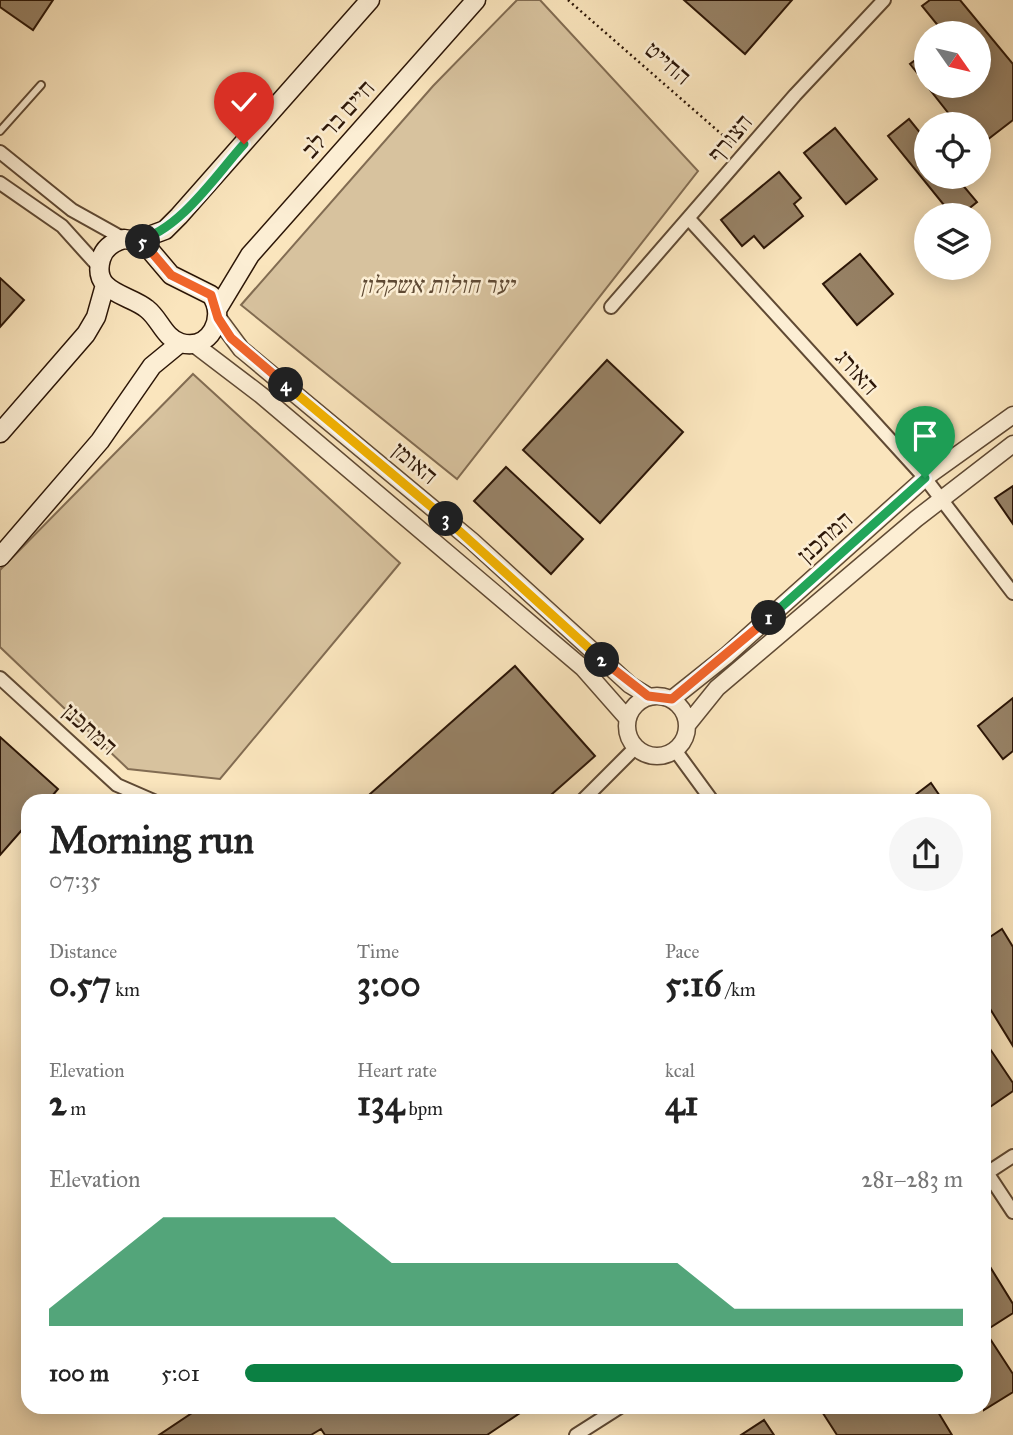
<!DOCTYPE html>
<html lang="en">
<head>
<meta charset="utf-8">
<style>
  :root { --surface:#fff; --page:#f6f6f6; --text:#222; --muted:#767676; --accent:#0b8043 }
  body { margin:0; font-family:"IM FELL Great Primer","Frank Ruhl Libre",serif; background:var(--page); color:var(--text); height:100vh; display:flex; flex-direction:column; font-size:26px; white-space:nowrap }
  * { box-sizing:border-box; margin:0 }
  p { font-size:23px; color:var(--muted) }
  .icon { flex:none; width:38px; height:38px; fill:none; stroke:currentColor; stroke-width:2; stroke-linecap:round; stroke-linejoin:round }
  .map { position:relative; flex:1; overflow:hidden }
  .details { position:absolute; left:21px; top:794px; width:970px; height:620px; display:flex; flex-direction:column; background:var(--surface); border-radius:21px; box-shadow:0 4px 18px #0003 }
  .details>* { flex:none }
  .needle { width:46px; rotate:124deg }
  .buttons { position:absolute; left:914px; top:21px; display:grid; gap:14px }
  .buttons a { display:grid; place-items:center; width:77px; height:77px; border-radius:50%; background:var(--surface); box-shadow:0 4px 18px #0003; font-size:35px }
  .pin { position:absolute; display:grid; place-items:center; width:60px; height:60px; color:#fff; margin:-72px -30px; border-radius:50% 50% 50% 0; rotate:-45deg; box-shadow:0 0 7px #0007 }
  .pin .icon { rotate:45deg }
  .km { position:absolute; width:35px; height:35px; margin:-18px; border-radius:50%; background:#222; color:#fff; font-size:19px; line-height:35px; text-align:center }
  .round { display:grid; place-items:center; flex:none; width:74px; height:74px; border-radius:37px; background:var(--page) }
  .summary { display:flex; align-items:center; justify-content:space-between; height:119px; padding:0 28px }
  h1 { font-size:38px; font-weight:700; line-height:52px }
  .metrics { display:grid; grid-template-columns:repeat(3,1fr); gap:10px; height:119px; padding:7px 28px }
  .metrics div { display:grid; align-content:center }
  .metrics b { font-size:35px; font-weight:700 }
  .metrics small { font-size:19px; font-weight:400 }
  .metrics p { font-size:19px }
  .chart { height:196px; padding:14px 28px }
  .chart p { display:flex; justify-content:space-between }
  .chart svg { width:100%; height:126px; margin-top:7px; fill:var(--accent); opacity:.7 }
  ul { padding:0 28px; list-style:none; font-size:23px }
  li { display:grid; grid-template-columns:112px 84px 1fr; align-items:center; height:52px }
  li i { height:18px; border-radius:9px; background:var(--accent) }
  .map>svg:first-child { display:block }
</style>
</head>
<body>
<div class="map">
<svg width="1013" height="1435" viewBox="0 0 1013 1435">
  <rect width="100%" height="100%" fill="#fae5bd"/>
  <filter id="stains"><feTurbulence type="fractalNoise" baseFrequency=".00286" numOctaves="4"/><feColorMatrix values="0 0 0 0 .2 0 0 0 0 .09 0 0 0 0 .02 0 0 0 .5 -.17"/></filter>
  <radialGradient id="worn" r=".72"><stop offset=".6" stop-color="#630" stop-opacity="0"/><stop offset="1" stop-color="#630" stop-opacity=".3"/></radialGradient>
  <!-- green -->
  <path fill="#d7c29e" stroke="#826c52" stroke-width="2" d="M517,0H540L698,171L457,479L241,305L433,86Z
    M193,374L400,563L220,779L128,769L0,647V570Z"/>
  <!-- building -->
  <path fill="#978266" stroke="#2c1607" stroke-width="2" d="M0,0H53L33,30L0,7Z
    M684,0H792L745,54Z
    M930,0H960L1013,64V120L978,147V124H957L927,86H978V33H944L922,6Z
    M926,52V84L910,64Z
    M909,119L926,140V177H956L977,202L961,215H952L888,136Z
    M835,128L877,179L846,204L804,153Z
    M779,172L801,198L794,204L803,216L764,248L754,236L742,246L721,220Z
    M860,254L893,294L857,325L823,284Z
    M0,278L24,300L0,327Z
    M607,360L683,432L600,523L523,450Z
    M506,467L583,539L551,574L474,501Z
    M1013,486V524L995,498Z
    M515,666L595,756L543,802H361Z
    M1013,698V751L1003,759L978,726Z
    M0,737L58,789L47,802H28V823L0,855Z
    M931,783L944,802H906Z
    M1002,929L1013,947V1046L984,999V941Z
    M984,1040L1013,1083V1091L984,1111Z
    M984,1257L1013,1304V1313L985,1331L1013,1374V1392L984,1410Z
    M201,1407H529L487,1435H325L321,1429L311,1435H159Z
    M819,1407H935L952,1435H837Z
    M764,1420L774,1435H741Z"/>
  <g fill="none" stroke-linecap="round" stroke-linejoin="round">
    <defs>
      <path id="service" d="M0,131L41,85"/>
      <path id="minor" d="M0,152L72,210L124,239
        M0,183L62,226L99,267
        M689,219L925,478L1013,593
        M611,307L795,95L884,0
        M0,678L117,785L156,802
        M675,750L713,802
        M581,802L635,748
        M984,1168L1013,1212
        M984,1175L1013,1156
        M576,1435L620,1407"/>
      <path id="tertiary" d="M218,318L241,349L472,541L630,685L648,696
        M194,344L261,395L583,668L627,718
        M627 726a30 30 0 1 1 60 0a30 30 0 1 1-60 0Z
        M672,699L726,656L925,478L1013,415
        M688,724L717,688L737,671L916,519L1013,444"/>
      <path id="secondary" d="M124,239L143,242L171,275L211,295C227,317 210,351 181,343C164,338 160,319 147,309C129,294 91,293 101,259C104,248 113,242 124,239Z
        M138,240L165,230L179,216L370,0
        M218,308L250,255L476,0
        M0,433L86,334L96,317L105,285
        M0,557L100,441L152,366L180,343"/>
    </defs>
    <!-- service casing -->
    <use href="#service" stroke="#604a34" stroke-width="10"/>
    <!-- minor casing -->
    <use href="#minor" stroke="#604a34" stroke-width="16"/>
    <!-- tertiary casing -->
    <use href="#tertiary" stroke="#604a34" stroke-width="19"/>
    <!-- secondary casing -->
    <use href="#secondary" stroke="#2c1607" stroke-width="21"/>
    <!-- path -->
    <path stroke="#2c1607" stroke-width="2.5" stroke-dasharray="2 3.5" stroke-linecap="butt" d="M568,0L734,145"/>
    <!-- service -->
    <use href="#service" stroke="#fceed4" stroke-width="6"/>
    <!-- minor -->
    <use href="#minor" stroke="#fceed4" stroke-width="12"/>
    <!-- tertiary -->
    <use href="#tertiary" stroke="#fceed4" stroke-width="16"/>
    <!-- secondary -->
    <use href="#secondary" stroke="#fceed4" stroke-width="18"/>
  </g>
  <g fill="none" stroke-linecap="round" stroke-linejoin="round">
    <defs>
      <path id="split-1" d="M769,618L925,478"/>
      <path id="split-2" d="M602,660L648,696L672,699L769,618"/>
      <path id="split-3" d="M446,519L602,660"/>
      <path id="split-4" d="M286,385L446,519"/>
      <path id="split-5" d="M143,242L171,275L211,295L218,318L231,338L286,385"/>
      <path id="split-6" d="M143,242L138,240C179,231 216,175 244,144"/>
    </defs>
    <!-- split-1 casing -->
    <use href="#split-1" stroke="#fff" stroke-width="14"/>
    <!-- split-2 casing -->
    <use href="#split-2" stroke="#fff" stroke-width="14"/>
    <!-- split-3 casing -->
    <use href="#split-3" stroke="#fff" stroke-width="14"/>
    <!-- split-4 casing -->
    <use href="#split-4" stroke="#fff" stroke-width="14"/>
    <!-- split-5 casing -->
    <use href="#split-5" stroke="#fff" stroke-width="14"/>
    <!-- split-6 casing -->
    <use href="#split-6" stroke="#fff" stroke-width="14"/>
    <!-- split-1 -->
    <use href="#split-1" stroke="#22a559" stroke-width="9"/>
    <!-- split-2 -->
    <use href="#split-2" stroke="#f0652b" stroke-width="9"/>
    <!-- split-3 -->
    <use href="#split-3" stroke="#f5b400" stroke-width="9"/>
    <!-- split-4 -->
    <use href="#split-4" stroke="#f5b400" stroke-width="9"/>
    <!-- split-5 -->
    <use href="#split-5" stroke="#f0652b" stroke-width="9"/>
    <!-- split-6 -->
    <use href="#split-6" stroke="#22a559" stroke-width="9"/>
  </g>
  <g text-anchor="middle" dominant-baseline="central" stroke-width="5" stroke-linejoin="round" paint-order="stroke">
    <!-- street labels -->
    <g font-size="24" fill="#2c1607" stroke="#fceed4">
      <text transform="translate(668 63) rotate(41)">החייט</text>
      <text transform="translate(338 119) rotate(-48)">חיים בר לב</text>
      <text transform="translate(730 138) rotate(-50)">הצורף</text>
      <text transform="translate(857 372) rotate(48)">האורג</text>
      <text transform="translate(415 463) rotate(40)">האומן</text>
      <text transform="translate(825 537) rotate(-42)">המתכנן</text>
      <text transform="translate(90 729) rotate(42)">המתכנן</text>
    </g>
    <!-- park labels -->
    <g font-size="24" font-style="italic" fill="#5f4a34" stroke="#fceed4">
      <text x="437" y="285">יער חולות אשקלון</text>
    </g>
  </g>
  <rect width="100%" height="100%" filter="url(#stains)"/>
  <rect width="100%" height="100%" fill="url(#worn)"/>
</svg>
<div class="buttons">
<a><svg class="needle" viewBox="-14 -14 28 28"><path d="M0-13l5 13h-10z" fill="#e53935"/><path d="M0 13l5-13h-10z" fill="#767676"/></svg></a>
<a><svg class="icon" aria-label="locate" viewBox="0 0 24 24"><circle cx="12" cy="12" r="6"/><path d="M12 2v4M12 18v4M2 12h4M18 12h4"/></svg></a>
<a><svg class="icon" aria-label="layers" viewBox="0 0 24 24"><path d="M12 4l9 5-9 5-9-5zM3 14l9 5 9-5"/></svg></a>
</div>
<div class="pin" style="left:925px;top:478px;background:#1e9e55"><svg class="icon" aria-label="arrive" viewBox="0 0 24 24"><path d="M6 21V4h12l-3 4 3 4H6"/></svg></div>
<div class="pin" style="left:244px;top:144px;background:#d93025"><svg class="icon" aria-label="check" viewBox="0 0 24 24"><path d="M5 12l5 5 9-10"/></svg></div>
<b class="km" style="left:769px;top:618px">1</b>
<b class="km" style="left:602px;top:660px">2</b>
<b class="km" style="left:446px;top:519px">3</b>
<b class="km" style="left:286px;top:385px">4</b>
<b class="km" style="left:143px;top:242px">5</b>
<section class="details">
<div class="summary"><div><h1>Morning run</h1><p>07:35</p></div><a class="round"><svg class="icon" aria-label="share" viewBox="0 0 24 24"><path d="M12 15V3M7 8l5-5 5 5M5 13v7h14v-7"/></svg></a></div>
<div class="metrics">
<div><p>Distance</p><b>0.57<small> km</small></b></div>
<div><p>Time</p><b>3:00</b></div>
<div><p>Pace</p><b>5:16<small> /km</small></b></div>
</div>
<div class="metrics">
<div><p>Elevation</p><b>2<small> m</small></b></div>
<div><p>Heart rate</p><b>134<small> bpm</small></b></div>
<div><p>kcal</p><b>41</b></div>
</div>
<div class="chart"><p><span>Elevation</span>281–283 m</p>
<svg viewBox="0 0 160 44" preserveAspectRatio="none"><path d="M0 44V38L10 22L20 6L30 6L40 6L50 6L60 22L70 22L80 22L90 22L100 22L110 22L120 38L130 38L140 38L150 38L160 38V44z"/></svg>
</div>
<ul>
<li><b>100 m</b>5:01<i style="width:100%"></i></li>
</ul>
</section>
</div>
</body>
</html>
